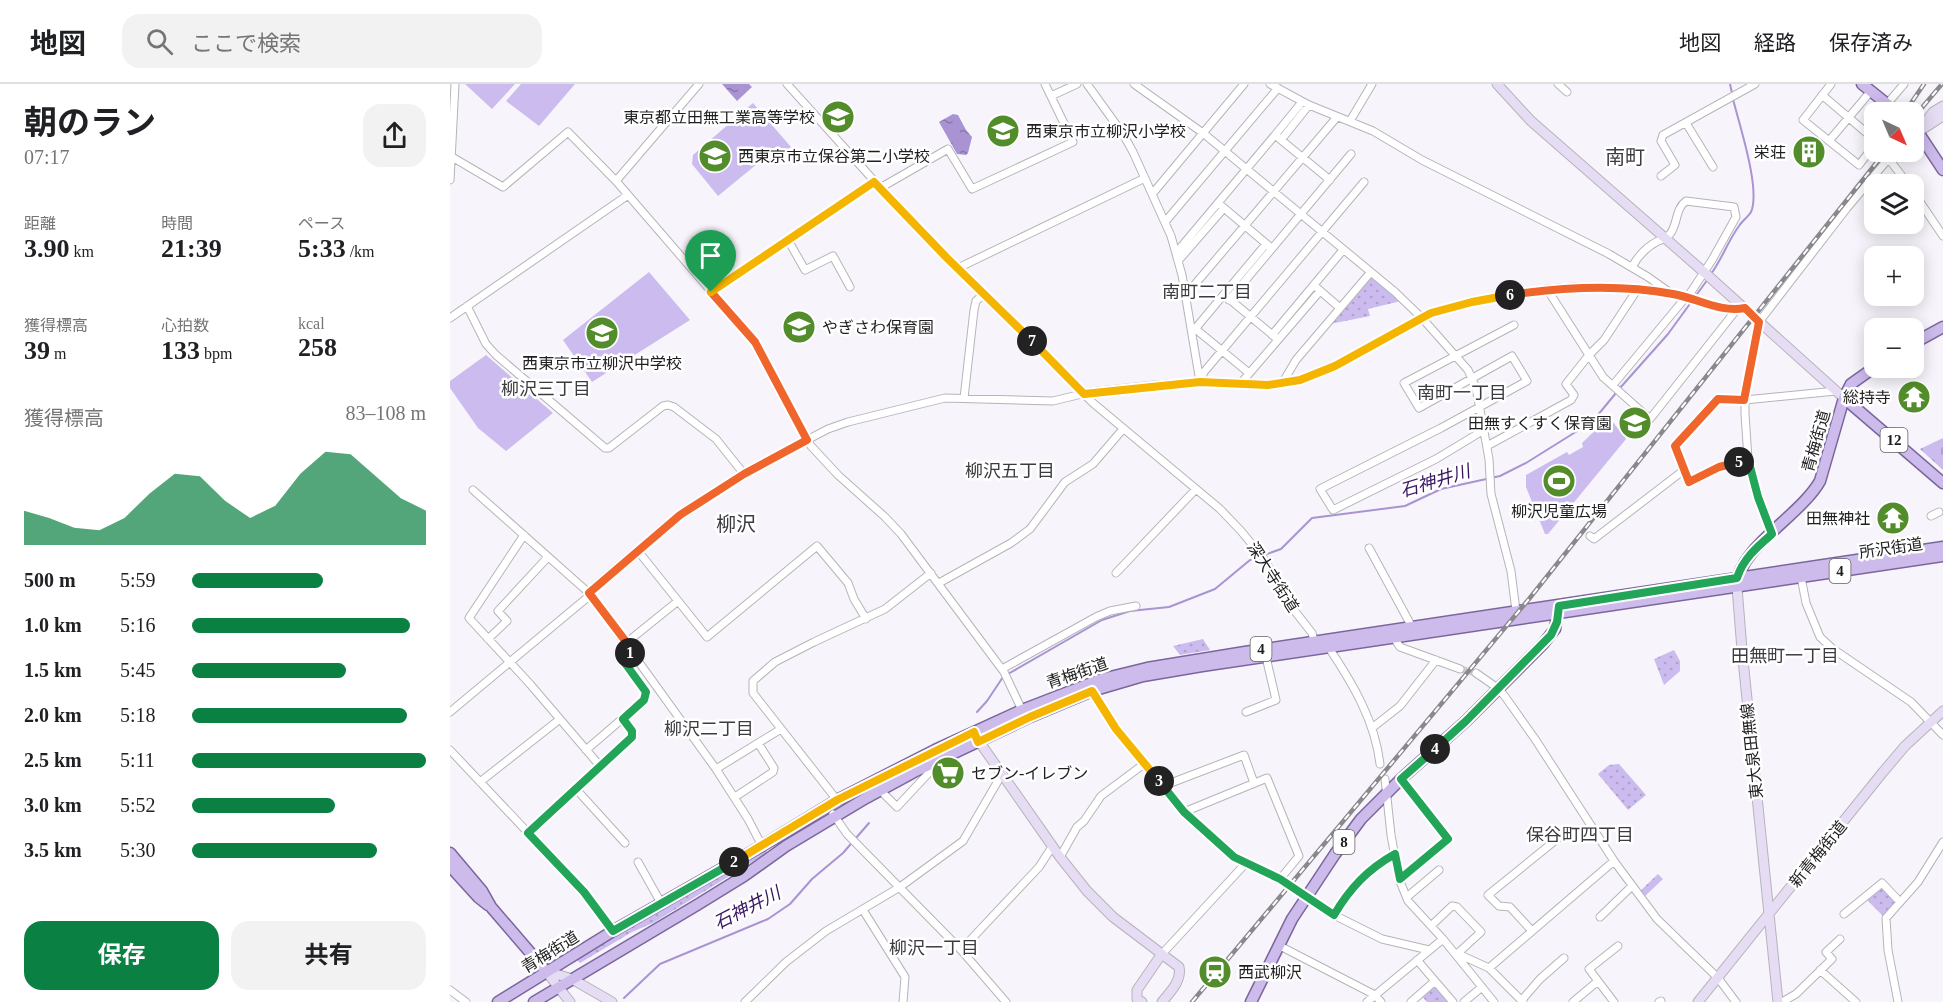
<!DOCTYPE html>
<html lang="ja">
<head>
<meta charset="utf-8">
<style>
  :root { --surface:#fff; --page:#f2f2f2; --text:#202124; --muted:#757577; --line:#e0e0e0; --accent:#0b8043 }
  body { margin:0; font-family:"Times New Roman","Noto Sans JP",serif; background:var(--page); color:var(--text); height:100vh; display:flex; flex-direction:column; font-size:22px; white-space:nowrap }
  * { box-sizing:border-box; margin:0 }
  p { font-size:20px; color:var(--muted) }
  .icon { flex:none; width:33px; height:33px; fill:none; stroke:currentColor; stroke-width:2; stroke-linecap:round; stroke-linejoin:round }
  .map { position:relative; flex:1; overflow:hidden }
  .drawer { display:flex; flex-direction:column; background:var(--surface); width:450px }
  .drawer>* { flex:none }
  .needle { width:39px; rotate:136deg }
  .buttons { position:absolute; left:1414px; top:18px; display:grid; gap:12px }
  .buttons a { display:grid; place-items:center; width:60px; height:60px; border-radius:12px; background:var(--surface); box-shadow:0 3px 15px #0003; font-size:30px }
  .pin { position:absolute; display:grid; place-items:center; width:51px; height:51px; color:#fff; margin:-62px -26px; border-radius:50% 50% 50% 0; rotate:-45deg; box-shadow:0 0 6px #0007 }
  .pin .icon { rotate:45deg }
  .km { position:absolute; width:30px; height:30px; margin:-15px; border-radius:50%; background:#222; color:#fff; font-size:16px; line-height:30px; text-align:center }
  .round { display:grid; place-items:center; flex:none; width:63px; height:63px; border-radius:18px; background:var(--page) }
  .summary { display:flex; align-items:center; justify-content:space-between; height:102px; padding:0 24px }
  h1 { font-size:33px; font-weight:700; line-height:45px }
  .stats { display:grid; grid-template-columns:repeat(3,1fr); gap:9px; height:102px; padding:6px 24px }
  .stats div { display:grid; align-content:center }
  .stats b { font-size:26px; font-weight:700 }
  .stats small { font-size:16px; font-weight:400 }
  .stats p { font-size:16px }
  .chart { height:168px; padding:12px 24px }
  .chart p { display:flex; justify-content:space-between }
  .chart svg { width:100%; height:108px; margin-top:6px; fill:var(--accent); opacity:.7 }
  .action { display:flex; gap:12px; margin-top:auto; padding:12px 24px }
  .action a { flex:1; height:69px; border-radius:18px; background:var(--accent); color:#fff; font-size:24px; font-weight:700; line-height:69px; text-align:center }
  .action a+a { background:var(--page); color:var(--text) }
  ul { padding:0 24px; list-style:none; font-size:20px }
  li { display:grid; grid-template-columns:96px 72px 1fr; align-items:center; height:45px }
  li i { height:15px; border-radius:8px; background:var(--accent) }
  header { display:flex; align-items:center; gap:36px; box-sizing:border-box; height:84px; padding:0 30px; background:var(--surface); border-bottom:2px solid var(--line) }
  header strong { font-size:28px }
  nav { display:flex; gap:33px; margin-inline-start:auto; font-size:21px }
  .search { width:420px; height:54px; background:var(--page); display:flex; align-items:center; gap:15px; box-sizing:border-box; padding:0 21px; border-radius:18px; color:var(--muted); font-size:22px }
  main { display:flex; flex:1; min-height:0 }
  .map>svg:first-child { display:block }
</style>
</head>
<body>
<header>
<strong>地図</strong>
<div class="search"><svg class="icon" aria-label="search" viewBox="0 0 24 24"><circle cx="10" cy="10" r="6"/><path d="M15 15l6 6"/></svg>ここで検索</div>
<nav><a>地図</a><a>経路</a><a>保存済み</a></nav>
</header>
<main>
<section class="drawer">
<div class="summary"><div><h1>朝のラン</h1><p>07:17</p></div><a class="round"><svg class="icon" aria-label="share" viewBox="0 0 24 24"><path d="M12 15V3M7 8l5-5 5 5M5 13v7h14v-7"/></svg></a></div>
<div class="stats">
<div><p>距離</p><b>3.90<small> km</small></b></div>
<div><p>時間</p><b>21:39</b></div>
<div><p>ペース</p><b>5:33<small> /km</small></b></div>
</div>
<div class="stats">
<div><p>獲得標高</p><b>39<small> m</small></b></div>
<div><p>心拍数</p><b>133<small> bpm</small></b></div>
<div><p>kcal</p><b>258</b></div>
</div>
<div class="chart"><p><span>獲得標高</span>83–108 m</p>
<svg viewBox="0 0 160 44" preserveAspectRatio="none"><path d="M0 44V30L10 33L20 37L30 38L40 33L50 23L60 15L70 16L80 26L90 33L100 28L110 15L120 6L130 7L140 16L150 25L160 30V44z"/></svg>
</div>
<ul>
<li><b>500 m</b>5:59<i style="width:56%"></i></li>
<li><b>1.0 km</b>5:16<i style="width:93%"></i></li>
<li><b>1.5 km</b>5:45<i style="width:66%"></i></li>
<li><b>2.0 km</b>5:18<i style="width:92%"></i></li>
<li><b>2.5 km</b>5:11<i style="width:100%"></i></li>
<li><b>3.0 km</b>5:52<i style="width:61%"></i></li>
<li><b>3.5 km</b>5:30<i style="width:79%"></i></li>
</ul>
<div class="action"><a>保存</a><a>共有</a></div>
</section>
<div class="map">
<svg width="1493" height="918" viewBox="0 0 1493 918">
  <defs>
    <pattern id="grass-dots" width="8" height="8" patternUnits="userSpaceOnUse" patternTransform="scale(1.5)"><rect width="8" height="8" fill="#ccbbef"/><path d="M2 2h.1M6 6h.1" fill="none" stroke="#afa0cc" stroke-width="1.8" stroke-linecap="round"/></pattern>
    <pattern id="cemetery-stones" width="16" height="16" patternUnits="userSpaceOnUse" patternTransform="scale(1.5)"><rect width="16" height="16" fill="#ccbbef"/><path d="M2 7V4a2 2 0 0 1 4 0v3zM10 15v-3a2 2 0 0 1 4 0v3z" fill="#afa0cc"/></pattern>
    <pattern id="water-ripples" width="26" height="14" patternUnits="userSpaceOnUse" patternTransform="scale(1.5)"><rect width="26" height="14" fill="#a993d3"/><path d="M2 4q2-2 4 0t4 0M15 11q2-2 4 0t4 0" fill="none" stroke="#8977ab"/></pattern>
  </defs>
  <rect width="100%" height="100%" fill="#f7f5fb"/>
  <!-- grass -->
  <path fill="url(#grass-dots)" d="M921,193L951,217L918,225L920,232L880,240Z
    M753,555L760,566L730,571L723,562Z
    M1224,566L1230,577V587L1214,601L1204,575Z
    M1169,680L1196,711L1178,726L1148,690L1159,681Z
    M316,766L317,769L203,839L182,848L130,879L125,874Z
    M1208,790L1213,795L1193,814L1188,809Z
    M1432,804L1446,820L1434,833L1417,816Z
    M985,897L1003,918H977L970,910Z"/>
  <!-- cemetery -->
  <path fill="url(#cemetery-stones)" d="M1493,354V386L1470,365Z"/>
  <!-- garden -->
  <path fill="#ccbbef" d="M15,0H65L42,25Z
    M71,0H125L89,42L56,17Z
    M303,19L341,63L328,73L323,67L268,112L242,80L243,71Z
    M199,188L240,236L142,298L113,256Z
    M36,271L103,329L56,367L28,344L0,304V297Z
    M1159,333L1176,355L1098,450H1095L1076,403V391L1117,368L1119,371L1133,363L1132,359Z"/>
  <!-- water -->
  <path fill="url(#water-ripples)" d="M272,0H299L302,3L287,17Z
    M503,30L508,31L516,46L522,53L518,69L516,71L507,70L489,38Z"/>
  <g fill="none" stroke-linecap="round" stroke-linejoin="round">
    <!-- stream -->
    <path stroke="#a993d3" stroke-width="2" d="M1280,0L1282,9
      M1261,190C1272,175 1278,157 1289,142C1292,137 1298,133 1301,128C1311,105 1289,40 1283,15
      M1170,304L1218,250L1258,195
      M558,590L652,536L680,527L719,523L765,505L800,476L831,465L862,434L955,422L991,405L1050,392L1076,379L1132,344L1147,332L1166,309
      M527,628L537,617L553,593
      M174,914L210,880L318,835L340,820L362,795L393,769L419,739"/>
    <!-- street-tunnel -->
    <path stroke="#cccacf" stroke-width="7" stroke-dasharray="7 3.5" stroke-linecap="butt" d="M1010,585L1026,589"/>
    <defs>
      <path id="street" d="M337,0L445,120L643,319L770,425L791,447L814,475L840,521L862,549L865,560
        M637,0L673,50L683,68L721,152L732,191L750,298
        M684,0L753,49L945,208L972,234L1018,286L1026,304L1039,375L1041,410L1061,487L1066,527
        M820,0L859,21L923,47L972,76L1159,170L1198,193L1222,210L1278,226L1295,224
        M1108,0L1117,8
        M1381,0L1353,36L1409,81L1425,60
        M1372,11L1425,56
        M601,12L627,0
        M1437,20L1454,0
        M900,37L922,0
        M1236,39L1263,83
        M825,51L852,18
        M831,56L859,21
        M1379,57L1421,7
        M2,73L53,103L118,48L166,97L305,258L361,362L388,391L435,433L451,450L554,588L572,626
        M1438,74L1458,100
        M1211,92L1225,81L1211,57L1213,51L1305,0
        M0,96L5,0
        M166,97L249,0
        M430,104L498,65L522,105L623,58L595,0
        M703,109L794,0
        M1464,109L1493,152
        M768,119L819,162
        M715,138L828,4
        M338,156L355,186L383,172L400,203
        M726,169L825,51L880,96
        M728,177L774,124
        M1182,183C1188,172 1196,163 1208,157C1213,155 1216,155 1220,150C1228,140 1225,125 1236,117L1284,123L1286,133L1262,176L1237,214
        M508,184L695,94
        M867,204L890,224
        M1097,205L1153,293L1200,335L1287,225
        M261,208L424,98
        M735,212L887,33
        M778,214L825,253
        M779,216L901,70
        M17,222L36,260L46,271L155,364H159L213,322L218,321L224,323L266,355L294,390
        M0,234L178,111
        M743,245L748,247L799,289
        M745,245L816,160
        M822,251L893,166
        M750,298L754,288L914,98
        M833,298L846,276L920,189
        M791,299L870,207
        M1163,301L1236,213
        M514,314L524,226L526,217L534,210
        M1034,346L986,375L883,426L870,405L991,344L1077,297L1062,272L969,324L954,299L1064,241
        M1037,362L1121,316L1124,311L1116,300L1139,271L1154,256L1187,206
        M1298,375L1268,383L1239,398L1225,362L1268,315L1295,316L1386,307
        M23,406L139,509L266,685L298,735L312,762
        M1481,432L1489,428
        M1322,450L1308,413L1298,375L1295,330V316L1309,238L1397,124L1444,68
        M74,451L19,534L80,600L150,682
        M1140,452L1144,455L1234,386
        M919,464L962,543
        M188,467L257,553L367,462L398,499L404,515L416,535
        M666,489L746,405
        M1351,493L1356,519L1370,553L1383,565L1461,618L1493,651
        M489,499L561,459L580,445L615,398L643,380L673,345
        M944,554L950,563L1010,585
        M38,555L57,537L48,527L98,473
        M176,559L228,517
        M879,564C903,600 925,637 930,680
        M552,585L646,533L660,527L686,522
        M1026,589L1049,605L1056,614L1085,655L1164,777L1207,835L1268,894L1286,918
        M642,607L666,644L734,728L784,773L830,795L878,828L932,855L979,866
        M0,628L138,513L144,503L218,440L245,421L313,379L378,345L398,338L495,314L603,317L640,308L704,301L750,298L817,301L851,296L885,282L981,229L1022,218L1097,205L1124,203L1187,206L1222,210
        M796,628L826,616L816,573
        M173,635L182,647V653L125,704L175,759
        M922,644L950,622L986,576
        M0,666L134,808L163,847
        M136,666L194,616L196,608L173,575L183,567
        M266,685L331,645
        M935,695L941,751L949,795L958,817L993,855L1044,918
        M30,698L110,635
        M713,702L794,671L804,699
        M430,706L447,723L487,680
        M285,713L323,688L324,684L308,659
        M387,716L303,609V597L325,578L364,558L435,525L481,489
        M734,728L817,694L849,772L830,795
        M383,730L397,750L511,866L556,918
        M78,749L125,704
        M610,773L627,743L634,737L651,712L694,680
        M188,778L211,819
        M949,795L998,755L951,695
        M957,813L989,786
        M413,826L455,893L453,918
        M1394,830L1432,799L1450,818
        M884,831C900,804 918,785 945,770
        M1150,833L1182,802
        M981,842L1002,822L1007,823L1031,848L1007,870
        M1082,847L1060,823L1049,822L1038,811L1112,751
        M828,861L925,911L931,918
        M511,866L589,783L602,763
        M1006,869L1039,884L1073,918
        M711,871L796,779
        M967,876L1003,918
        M1039,884L1164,777
        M1370,886L1406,918
        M1148,897L1164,918
        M0,906L16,918
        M1071,917L1090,895L1114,874
        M295,918L336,878L376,847L450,803L513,757L552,690
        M917,918L993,855
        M961,918L985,897
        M1014,918L1032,903
        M1123,918L1148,897L1139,885L1168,862
        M1209,918L1211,917
        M1332,918L1346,910L1382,875L1376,868L1390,855
        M1448,918L1438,866L1436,834L1468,798L1493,758"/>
      <path id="secondary" d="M1047,0L1081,37L1255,189L1394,314
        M1471,46L1493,32
        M1469,47L1483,28L1493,22
        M1287,503L1292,566L1328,918
        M526,653L610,773L637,807L663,833L729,883C732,897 720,908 712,918
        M96,887L122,895L162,918
        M96,887L120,918
        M692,918L687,915V906L711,871
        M1248,918L1433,688L1455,662L1493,627"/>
      <path id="primary" d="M1412,0L1447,28
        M1464,42L1493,86
        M1464,259L1493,243
        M1394,314L1493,399
        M1287,500C1289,464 1351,431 1370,397L1394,314L1401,300L1425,283
        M0,769L32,807L41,823L96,887
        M0,782L28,813L38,821
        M48,918L163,847L312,762L387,716L485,666L572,626L652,595L697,584L795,568L1493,463
        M84,918L247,821L294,792L336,762L416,714L464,688L580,633L642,607L693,592L752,582L1493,472
        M801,918L842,835L885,770L911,735L951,695L1016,637L1093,560L1105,545L1108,525"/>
    </defs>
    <!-- street casing -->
    <use href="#street" stroke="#b5b4b9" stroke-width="9"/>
    <!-- secondary casing -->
    <use href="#secondary" stroke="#b5b4b9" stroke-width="11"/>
    <!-- primary casing -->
    <use href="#primary" stroke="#7a669c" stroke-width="13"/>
    <!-- street -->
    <use href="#street" stroke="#fff" stroke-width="7"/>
    <!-- secondary -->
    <use href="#secondary" stroke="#e6ddf5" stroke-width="9"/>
    <!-- primary -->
    <use href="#primary" stroke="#cdbbec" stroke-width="10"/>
    <defs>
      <path id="rail" d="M1455,28L1474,0
        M1464,33L1492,0
        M742,918L1079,515L1435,68"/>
    </defs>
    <!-- rail casing -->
    <use href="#rail" stroke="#8a888c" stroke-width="4.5"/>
    <!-- rail -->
    <use href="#rail" stroke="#fff" stroke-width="2" stroke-dasharray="7" stroke-linecap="butt"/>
  </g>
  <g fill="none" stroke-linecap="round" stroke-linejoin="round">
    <defs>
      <path id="split-1" d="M180,569L183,567L139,509L230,431L294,390L357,356L305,258L261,208"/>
      <path id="split-2" d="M180,569L172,575L196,608L194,616L173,635L182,647V653L78,749L134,808L163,847L284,778"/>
      <path id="split-3" d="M284,778L387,716L524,648L528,658L580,633L642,607L666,645L709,697"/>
      <path id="split-4" d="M709,697L734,728L784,773L830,795L884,831C900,804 918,785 945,770L950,795L998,755L951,695L985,665"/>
      <path id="split-5" d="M985,665L1016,637L1101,551L1107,538L1109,522L1287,494C1293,475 1307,463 1322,450L1308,413L1298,375L1289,378"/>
      <path id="split-6" d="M1060,211C1114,203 1168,200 1223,210C1247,214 1270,229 1295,224L1309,238L1294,316L1268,315L1225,362L1239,398L1269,383L1289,378"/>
      <path id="split-7" d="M582,257L634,310L750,298L818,301L850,296L885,282L981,229L1022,218L1060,211"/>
      <path id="split-8" d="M261,208L424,98L497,174L582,257"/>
    </defs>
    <!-- split-1 casing -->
    <use href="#split-1" stroke="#fff" stroke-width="12"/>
    <!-- split-2 casing -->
    <use href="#split-2" stroke="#fff" stroke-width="12"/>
    <!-- split-3 casing -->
    <use href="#split-3" stroke="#fff" stroke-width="12"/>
    <!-- split-4 casing -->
    <use href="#split-4" stroke="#fff" stroke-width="12"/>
    <!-- split-5 casing -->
    <use href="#split-5" stroke="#fff" stroke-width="12"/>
    <!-- split-6 casing -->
    <use href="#split-6" stroke="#fff" stroke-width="12"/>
    <!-- split-7 casing -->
    <use href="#split-7" stroke="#fff" stroke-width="12"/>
    <!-- split-8 casing -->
    <use href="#split-8" stroke="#fff" stroke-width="12"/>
    <!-- split-1 -->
    <use href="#split-1" stroke="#f0652b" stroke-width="8"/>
    <!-- split-2 -->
    <use href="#split-2" stroke="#22a559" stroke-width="8"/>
    <!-- split-3 -->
    <use href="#split-3" stroke="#f5b400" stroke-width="8"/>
    <!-- split-4 -->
    <use href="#split-4" stroke="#22a559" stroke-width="8"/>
    <!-- split-5 -->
    <use href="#split-5" stroke="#22a559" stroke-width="8"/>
    <!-- split-6 -->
    <use href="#split-6" stroke="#f0652b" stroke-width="8"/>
    <!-- split-7 -->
    <use href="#split-7" stroke="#f5b400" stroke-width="8"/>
    <!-- split-8 -->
    <use href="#split-8" stroke="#f5b400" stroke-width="8"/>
  </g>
  <!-- icons -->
  <defs>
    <symbol id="school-disc" viewBox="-11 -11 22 22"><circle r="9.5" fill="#538d2b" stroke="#fff"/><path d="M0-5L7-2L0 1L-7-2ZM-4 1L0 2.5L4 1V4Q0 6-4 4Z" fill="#fff"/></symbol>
    <symbol id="building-disc" viewBox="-11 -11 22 22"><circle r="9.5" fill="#538d2b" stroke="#fff"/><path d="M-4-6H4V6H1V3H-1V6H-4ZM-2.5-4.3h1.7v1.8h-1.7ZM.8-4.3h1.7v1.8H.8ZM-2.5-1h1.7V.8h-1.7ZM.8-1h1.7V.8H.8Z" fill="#fff"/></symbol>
    <symbol id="temple-disc" viewBox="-11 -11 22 22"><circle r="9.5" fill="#538d2b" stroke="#fff"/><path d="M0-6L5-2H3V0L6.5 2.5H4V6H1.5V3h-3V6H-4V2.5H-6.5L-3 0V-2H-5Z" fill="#fff"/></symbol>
    <symbol id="stadium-disc" viewBox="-11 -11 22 22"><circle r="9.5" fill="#538d2b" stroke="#fff"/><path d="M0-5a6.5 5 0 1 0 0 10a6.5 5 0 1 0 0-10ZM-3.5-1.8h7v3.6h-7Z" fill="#fff"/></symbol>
    <symbol id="supermarket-disc" viewBox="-11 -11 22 22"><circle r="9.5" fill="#538d2b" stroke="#fff"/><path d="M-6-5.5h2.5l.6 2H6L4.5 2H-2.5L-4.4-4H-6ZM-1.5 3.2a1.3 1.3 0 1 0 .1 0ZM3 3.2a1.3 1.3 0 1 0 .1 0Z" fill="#fff"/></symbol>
    <symbol id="station-disc" viewBox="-11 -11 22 22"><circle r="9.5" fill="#538d2b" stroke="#fff"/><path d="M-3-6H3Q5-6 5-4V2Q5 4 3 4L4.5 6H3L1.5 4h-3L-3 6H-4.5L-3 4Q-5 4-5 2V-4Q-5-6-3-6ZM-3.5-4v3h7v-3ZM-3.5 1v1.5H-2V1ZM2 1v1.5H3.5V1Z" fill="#fff"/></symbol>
  </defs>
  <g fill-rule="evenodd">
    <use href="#school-disc" x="369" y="14" width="38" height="38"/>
    <use href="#school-disc" x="534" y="28" width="38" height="38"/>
    <use href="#building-disc" x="1340" y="49" width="38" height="38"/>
    <use href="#school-disc" x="246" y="53" width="38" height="38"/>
    <use href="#school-disc" x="330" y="224" width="38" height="38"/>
    <use href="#school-disc" x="133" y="230" width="38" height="38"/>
    <use href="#temple-disc" x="1445" y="294" width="38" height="38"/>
    <use href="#school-disc" x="1166" y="320" width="38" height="38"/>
    <use href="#stadium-disc" x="1090" y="378" width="38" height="38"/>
    <use href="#temple-disc" x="1424" y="415" width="38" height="38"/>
    <use href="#supermarket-disc" x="479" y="670" width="38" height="38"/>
    <use href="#station-disc" x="746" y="869" width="38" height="38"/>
  </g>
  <g text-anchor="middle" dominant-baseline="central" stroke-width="5" stroke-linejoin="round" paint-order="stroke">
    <!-- shield labels -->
    <g fill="#fff" stroke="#626162" stroke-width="1.5">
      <rect x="1430.5" y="344" width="27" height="24" rx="4.5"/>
      <rect x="1379.5" y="475" width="21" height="24" rx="4.5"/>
      <rect x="800.5" y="553" width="21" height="24" rx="4.5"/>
      <rect x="883.5" y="746" width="21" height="24" rx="4.5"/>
    </g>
    <g font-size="15" font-weight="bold" fill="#1e1d1f">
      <text x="1444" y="356">12</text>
      <text x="1390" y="487">4</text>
      <text x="811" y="565">4</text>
      <text x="894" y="758">8</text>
    </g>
    <!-- poi labels -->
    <g font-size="16" fill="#1e1d1f" stroke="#fff" text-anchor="end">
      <text x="365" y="33">東京都立田無工業高等学校</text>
      <text x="576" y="47" text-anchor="start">西東京市立柳沢小学校</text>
      <text x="1336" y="68">栄荘</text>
      <text x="288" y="72" text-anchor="start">西東京市立保谷第二小学校</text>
      <text x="372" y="243" text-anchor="start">やぎさわ保育園</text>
      <text x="152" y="279" text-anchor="middle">西東京市立柳沢中学校</text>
      <text x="1441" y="313">総持寺</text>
      <text x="1162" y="339">田無すくすく保育園</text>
      <text x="1109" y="427" text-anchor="middle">柳沢児童広場</text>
      <text x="1420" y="434">田無神社</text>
      <text x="521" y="689" text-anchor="start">セブン-イレブン</text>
      <text x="788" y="888" text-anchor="start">西武柳沢</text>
    </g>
    <!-- street labels -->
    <g font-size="16" fill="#1e1d1f" stroke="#fff">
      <text transform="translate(1366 357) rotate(-74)">青梅街道</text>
      <text transform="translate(1441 464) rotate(-8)">所沢街道</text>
      <text transform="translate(823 493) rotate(57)">深大寺街道</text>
      <text transform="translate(627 589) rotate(-19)">青梅街道</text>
      <text transform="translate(1302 667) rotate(-96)">東大泉田無線</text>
      <text transform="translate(1368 770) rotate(-51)">新青梅街道</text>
      <text transform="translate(100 868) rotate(-32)">青梅街道</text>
    </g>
    <!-- neighbourhood labels -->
    <g font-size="18" fill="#3c3b40" stroke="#fff">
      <text x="757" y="208">南町二丁目</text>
      <text x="96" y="305">柳沢三丁目</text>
      <text x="1012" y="309">南町一丁目</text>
      <text x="560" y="387">柳沢五丁目</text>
      <text x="1335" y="572">田無町一丁目</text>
      <text x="259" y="645">柳沢二丁目</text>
      <text x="1130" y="751">保谷町四丁目</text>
      <text x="484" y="864">柳沢一丁目</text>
    </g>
    <!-- water labels -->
    <g font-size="18" font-style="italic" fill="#391662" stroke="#fff">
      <text transform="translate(985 397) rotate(-17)">石神井川</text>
      <text transform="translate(297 824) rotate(-27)">石神井川</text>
    </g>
    <!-- quarter labels -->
    <g font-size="20" fill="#3c3b40" stroke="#fff">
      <text x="1175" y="73">南町</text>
      <text x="286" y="440">柳沢</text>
    </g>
  </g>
</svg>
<div class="buttons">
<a><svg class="needle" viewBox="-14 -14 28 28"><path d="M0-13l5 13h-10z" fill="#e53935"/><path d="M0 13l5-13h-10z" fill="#757577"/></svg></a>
<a><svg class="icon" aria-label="layers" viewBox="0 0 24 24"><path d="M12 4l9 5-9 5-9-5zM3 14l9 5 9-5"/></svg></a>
<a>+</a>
<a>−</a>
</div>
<div class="pin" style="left:261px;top:208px;background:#1e9e55"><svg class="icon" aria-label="arrive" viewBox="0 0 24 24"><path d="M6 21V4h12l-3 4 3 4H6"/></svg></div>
<b class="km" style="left:180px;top:569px">1</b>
<b class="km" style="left:284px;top:778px">2</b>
<b class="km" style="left:709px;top:697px">3</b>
<b class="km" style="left:985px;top:665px">4</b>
<b class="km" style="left:1289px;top:378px">5</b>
<b class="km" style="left:1060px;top:211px">6</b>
<b class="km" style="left:582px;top:257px">7</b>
</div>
</main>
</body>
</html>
